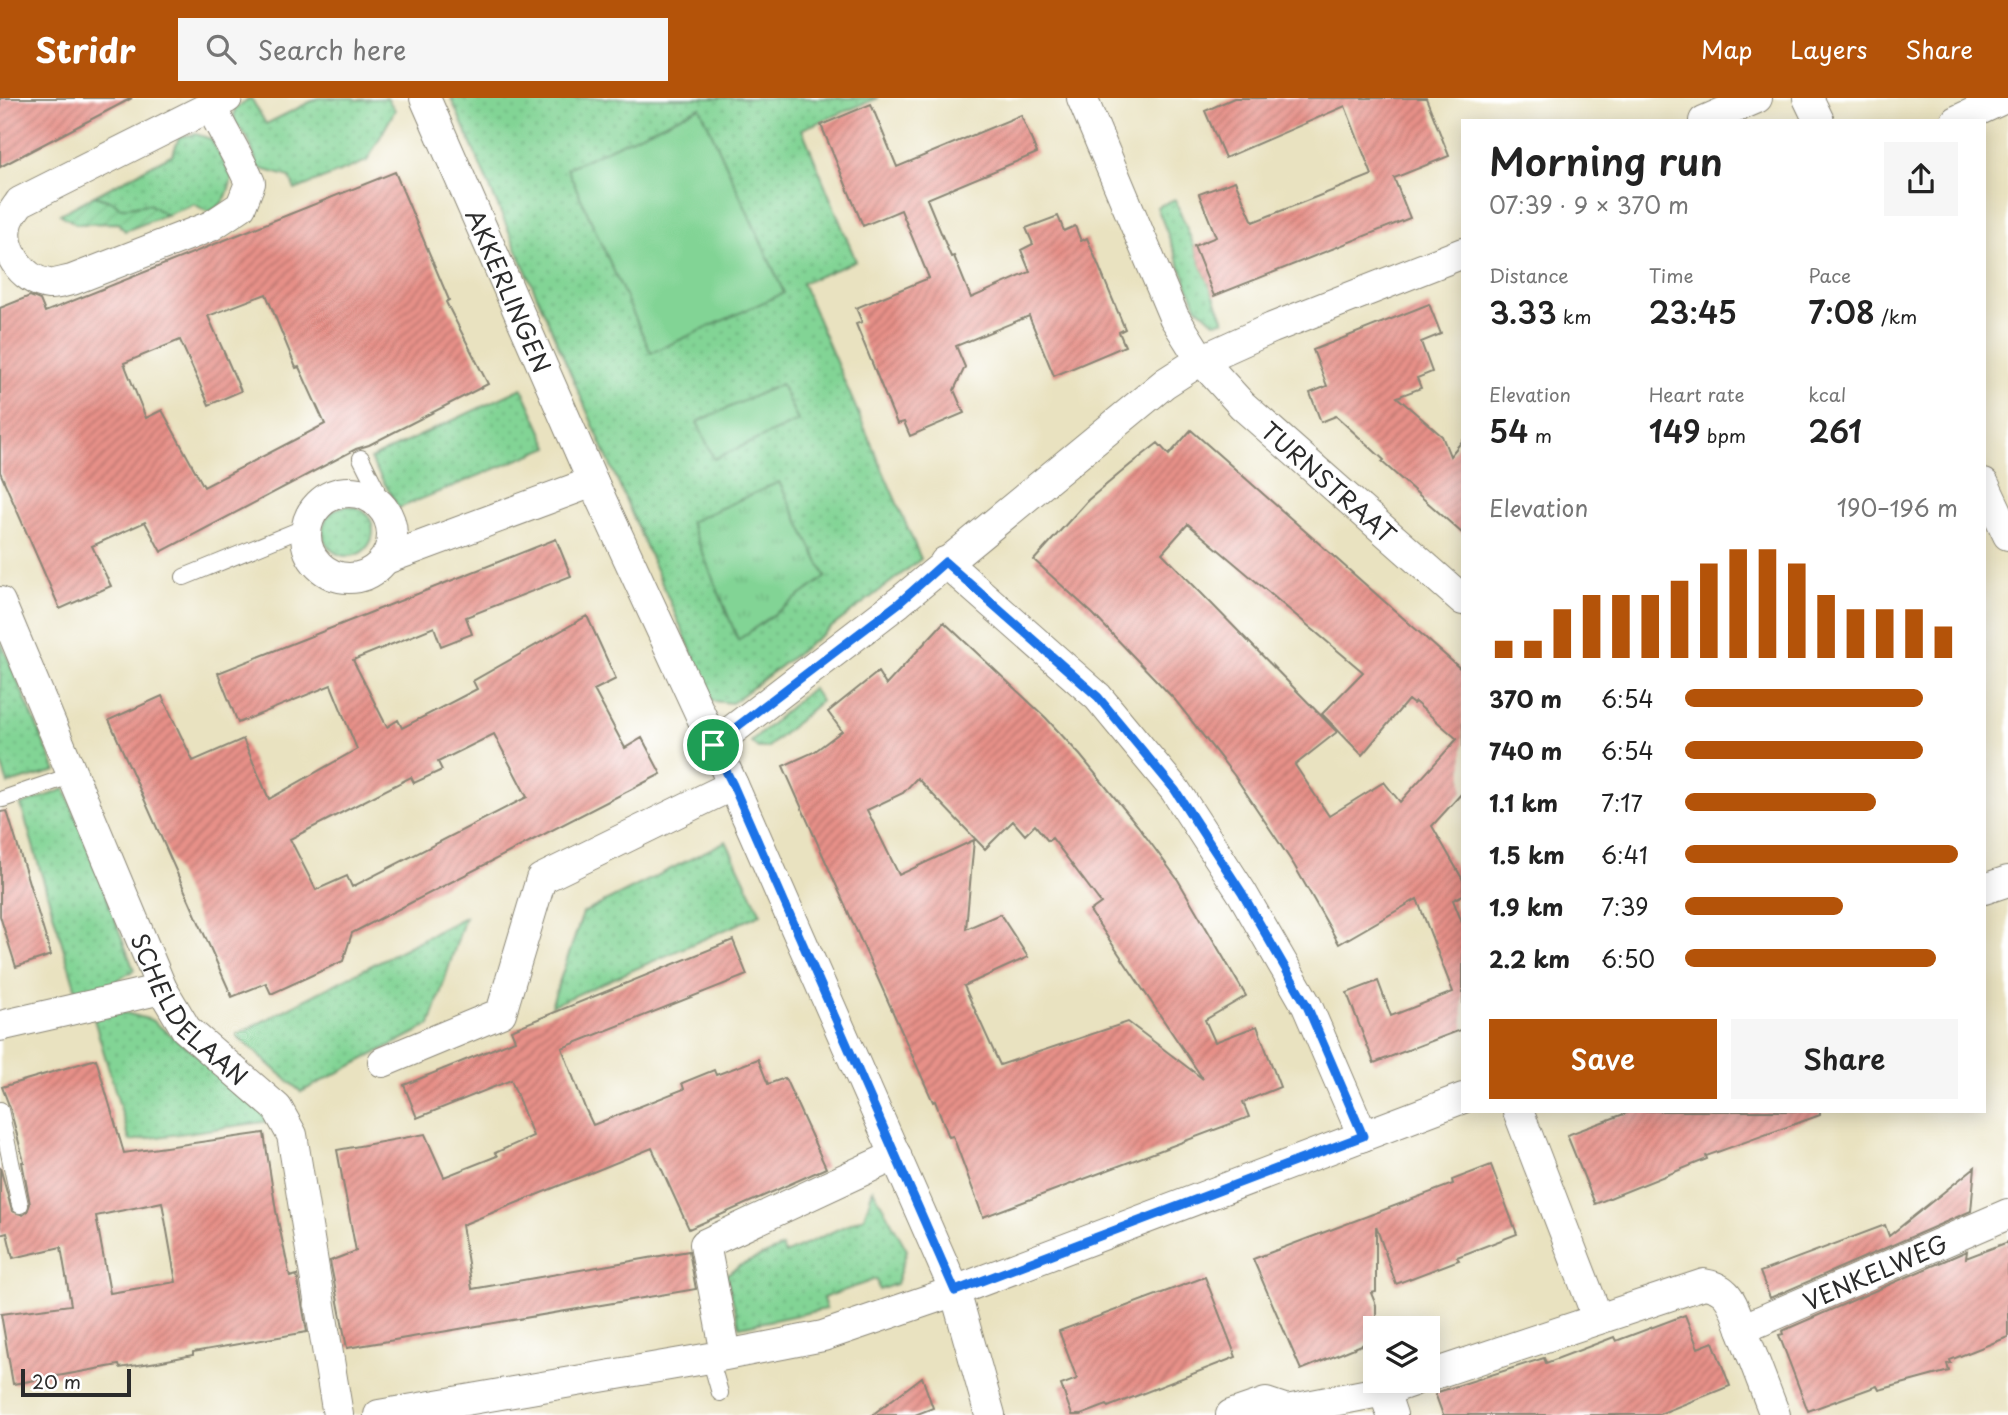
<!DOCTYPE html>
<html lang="en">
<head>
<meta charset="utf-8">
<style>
  :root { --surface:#fff; --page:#f6f6f6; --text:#222; --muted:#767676; --accent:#b45309 }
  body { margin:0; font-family:"Playpen Sans",sans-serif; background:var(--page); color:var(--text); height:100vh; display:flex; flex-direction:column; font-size:26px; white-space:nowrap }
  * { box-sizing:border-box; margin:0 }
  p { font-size:23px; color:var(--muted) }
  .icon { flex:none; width:38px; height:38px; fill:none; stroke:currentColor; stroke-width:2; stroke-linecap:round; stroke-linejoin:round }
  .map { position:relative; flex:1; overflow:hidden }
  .details { position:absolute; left:1461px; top:21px; width:525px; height:994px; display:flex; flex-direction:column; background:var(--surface); border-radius:0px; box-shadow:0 4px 18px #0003 }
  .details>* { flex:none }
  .tools { position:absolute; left:1363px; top:1218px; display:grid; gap:14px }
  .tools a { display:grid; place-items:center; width:77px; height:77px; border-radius:0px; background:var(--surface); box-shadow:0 4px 18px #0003; font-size:35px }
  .scale { position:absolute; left:21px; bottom:18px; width:110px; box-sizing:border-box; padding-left:7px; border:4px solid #2b2b2b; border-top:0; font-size:19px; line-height:24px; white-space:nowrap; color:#2b2b2b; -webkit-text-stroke:5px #fff; paint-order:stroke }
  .pin { position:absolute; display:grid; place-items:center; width:60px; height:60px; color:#fff; margin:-30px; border:4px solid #fff; border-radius:50%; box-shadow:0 2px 7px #0007 }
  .round { display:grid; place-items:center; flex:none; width:74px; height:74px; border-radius:0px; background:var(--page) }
  .overview { display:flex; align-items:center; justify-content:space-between; height:119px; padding:0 28px }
  h1 { font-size:38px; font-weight:600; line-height:52px }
  .stats { display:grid; grid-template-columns:repeat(3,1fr); gap:10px; height:119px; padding:7px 28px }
  .stats div { display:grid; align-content:center }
  .stats b { font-size:30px; font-weight:600 }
  .stats small { font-size:19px; font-weight:400 }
  .stats p { font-size:19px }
  .chart { height:196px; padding:14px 28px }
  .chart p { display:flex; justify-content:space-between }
  .chart svg { width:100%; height:126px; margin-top:7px; stroke:var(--accent); stroke-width:6 }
  .button { display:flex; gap:14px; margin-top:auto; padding:14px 28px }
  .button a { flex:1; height:80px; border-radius:0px; background:var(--accent); color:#fff; font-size:28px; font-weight:600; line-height:80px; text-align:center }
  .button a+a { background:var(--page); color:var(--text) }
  ul { padding:0 28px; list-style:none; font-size:23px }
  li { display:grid; grid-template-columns:112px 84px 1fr; align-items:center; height:52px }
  li i { height:18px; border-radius:9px; background:var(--accent) }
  header { display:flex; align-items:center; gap:42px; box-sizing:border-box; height:98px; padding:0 35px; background:var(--accent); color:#fff }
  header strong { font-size:33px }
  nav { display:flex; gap:38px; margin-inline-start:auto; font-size:24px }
  .search { width:490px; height:63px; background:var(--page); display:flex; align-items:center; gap:18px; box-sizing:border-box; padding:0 24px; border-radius:0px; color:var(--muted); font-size:26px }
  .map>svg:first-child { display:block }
</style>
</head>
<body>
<header>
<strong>Stridr</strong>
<div class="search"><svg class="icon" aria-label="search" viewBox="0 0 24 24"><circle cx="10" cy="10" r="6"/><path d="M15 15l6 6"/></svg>Search here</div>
<nav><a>Map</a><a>Layers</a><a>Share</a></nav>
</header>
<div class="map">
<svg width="2008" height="1317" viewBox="0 0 2008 1317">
  <defs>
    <pattern id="grass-dots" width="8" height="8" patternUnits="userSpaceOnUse" patternTransform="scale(1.75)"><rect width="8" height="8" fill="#82d495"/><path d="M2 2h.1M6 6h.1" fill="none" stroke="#70b681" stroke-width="1.8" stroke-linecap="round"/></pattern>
    <pattern id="park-tufts" width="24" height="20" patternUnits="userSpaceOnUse" patternTransform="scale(1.75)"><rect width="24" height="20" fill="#82d495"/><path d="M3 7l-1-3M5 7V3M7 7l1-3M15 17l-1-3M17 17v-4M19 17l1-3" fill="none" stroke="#70b681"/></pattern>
    <pattern id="garden-furrows" width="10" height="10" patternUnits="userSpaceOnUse" patternTransform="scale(1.75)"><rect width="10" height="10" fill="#82d495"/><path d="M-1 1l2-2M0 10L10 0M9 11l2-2" fill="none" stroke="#70b681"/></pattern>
    <pattern id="building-hatch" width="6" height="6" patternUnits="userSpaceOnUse" patternTransform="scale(1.75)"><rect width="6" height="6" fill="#e79088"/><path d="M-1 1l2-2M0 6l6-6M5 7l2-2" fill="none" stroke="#bb766f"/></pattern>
  </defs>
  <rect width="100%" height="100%" fill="#fff"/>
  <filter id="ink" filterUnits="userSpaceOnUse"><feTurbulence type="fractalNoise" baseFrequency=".0143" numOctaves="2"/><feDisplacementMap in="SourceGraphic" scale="14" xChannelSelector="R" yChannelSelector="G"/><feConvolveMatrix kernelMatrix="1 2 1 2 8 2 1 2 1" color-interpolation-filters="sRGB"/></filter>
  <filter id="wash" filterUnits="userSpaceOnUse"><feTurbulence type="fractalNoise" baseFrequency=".00686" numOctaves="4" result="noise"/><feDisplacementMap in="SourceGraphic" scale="28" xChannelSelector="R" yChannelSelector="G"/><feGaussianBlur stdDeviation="1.57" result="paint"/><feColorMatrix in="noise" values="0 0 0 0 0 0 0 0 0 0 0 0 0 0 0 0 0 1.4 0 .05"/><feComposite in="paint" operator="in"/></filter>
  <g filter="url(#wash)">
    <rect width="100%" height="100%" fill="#e9e2c0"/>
    <!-- grass -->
    <path fill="url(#grass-dots)" stroke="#568060" stroke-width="2" d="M251,0L266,26L318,0H353L357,2L387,0L395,12L367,63L295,92L290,79L258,70C255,60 252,50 248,41C242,29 231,28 235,11Z
      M451,0H878L802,31L856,163L802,185L921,461L732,605L713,603Z
      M196,36L211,41L232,80C227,98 226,106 208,114L194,106L167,117L149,106L121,110L113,104L94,98L173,56L179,39Z
      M1175,101L1224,223L1214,224L1196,208L1157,109Z
      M522,290L549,349L399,410L370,361Z
      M323 433a25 25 0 1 1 50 0a25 25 0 1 1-50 0Z
      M0,542L56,673L8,686L0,662Z
      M812,590L821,603L767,650H758L751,644Z
      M65,691L134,872L99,894L78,899L21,707Z
      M726,743L761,816L551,908L583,815Z
      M465,819L430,927L301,994L236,937Z
      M126,915L151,922L258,1004L270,1023L130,1043L94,921L108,916Z
      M873,1091L907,1152L896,1186L879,1192L876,1181L823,1200L826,1211L740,1229L726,1177L739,1168L782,1149L785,1156L864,1119Z"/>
    <!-- park -->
    <path fill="url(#park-tufts)" stroke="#568060" stroke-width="2" d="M779,384L826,479L738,542L690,424Z"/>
    <!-- garden -->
    <path fill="url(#garden-furrows)" stroke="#568060" stroke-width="2" d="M94,98L113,104L121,110L149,106L166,117L125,133L118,125L76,126L60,116Z"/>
    <!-- pitch -->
    <path fill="#82d495" stroke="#568060" stroke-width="2" d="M700,9L784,195L651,255L567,70Z
      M781,286L798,323L714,361L697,324Z"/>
    <g id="blocks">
      <!-- building -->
      <path fill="url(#building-hatch)" fill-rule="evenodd" d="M0,0H132L0,69Z
        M1234,0H1426L1449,58L1394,80L1410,120L1214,198L1194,148L1216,139L1199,96L1235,83L1253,124L1372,77L1345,8L1225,60L1205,13Z
        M871,6L897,69L1021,17L1037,55L927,101L951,159L954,158L971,200L1030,174L1021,152L1033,146L1026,130L1058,118L1064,133L1075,128L1081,143L1087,140L1125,231L1119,234L1125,248L1054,278L1029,218L956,248L965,269L954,292L964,315L910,338L904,324L897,326L856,226L862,224L856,210L929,180L901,112L863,128L821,27Z
        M395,74L449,202L446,204L488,286L369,347L356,351L161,454L145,424L92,448L111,488L60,511L0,374V210L30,198L40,202L45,214ZM266,196L296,270L299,269L325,326L204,389L162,312L146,320L124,265L180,242L209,307L241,293L208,218Z
        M1429,206L1441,236L1421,244L1432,274L1417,280L1421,290L1397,299L1442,338L1450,358L1463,342V436L1382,364L1384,362L1336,318L1321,324L1310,295L1327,288L1313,252Z
        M1191,332L1463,573V694L1432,728L1463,782V797L1453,802L1463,827V931L1374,965L1347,895L1378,883L1391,918L1453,894L1417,801L1339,846L1294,767L1234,677L1175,602L1093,516L1034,462L1088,402L1130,367L1158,345L1169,357ZM1188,426L1363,574L1322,616L1362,657L1408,602L1413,606L1415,604L1457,641L1400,704L1384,684L1329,718L1295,667L1337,634L1162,455Z
        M556,441L571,478L466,519L472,536L441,548L434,529L353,562L387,629L398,622L402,630L477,591L473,583L587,518L616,581L594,592L625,650L642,640L661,676L352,835L343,863L271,896L266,885L232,899L109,622L162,598L193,663L243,641L269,701L357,651L331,587L238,625L218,575ZM494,636L527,699L352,789L347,778L316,792L290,741L411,679L414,685L442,672L438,664Z
        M944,524L1046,620L1080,657L1138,728L1178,782L1246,898L1205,922L1215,944L1257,928L1280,989L1243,1004L1249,1019L983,1119L953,1038L949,1039L935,1003L933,1004L783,668L814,654L842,633L828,614L878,574L886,587ZM917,680L985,751L1013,723L1025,737L1035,727L1048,743L1052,740L1101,805L1090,813L1203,981L1128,924L1000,967L964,888L1028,859L1000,816L966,831L974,742L899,777L867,712L903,695Z
        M7,713L51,857L16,869L0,818V714Z
        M733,842L747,877L562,950L585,1010L593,1027L684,991L682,985L714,972L716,977L758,961L768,986L785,980L826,1070L689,1131L652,1050L462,1127L472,1191L689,1153L696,1191L347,1250L330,1163L356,1153L337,1052L425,1036L444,1079L497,1058L495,1055L533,1038L511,982L417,1020L404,987L515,942L511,932Z
        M96,961L124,1055L264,1035L276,1113L290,1179L297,1177L307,1234L193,1254V1257L157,1264L120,1270L119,1267L13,1286L1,1216L71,1207L61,1149L13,1160L7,1135L0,1137V1069L12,1113L23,1117L27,1114L30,1106L22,1064H24L10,1010L2,989ZM162,1104L176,1184L110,1195L96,1118Z
        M1632,1013H1820V1017L1706,1058L1707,1061L1595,1106L1567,1037Z
        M1491,1067L1517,1136L1457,1159L1459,1162L1396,1186L1376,1128V1194L1371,1195L1376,1207V1241L1301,1272L1253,1161L1453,1086L1452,1082Z
        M1975,1069L1971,1113L1770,1200L1760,1174L1885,1127L1889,1138Z
        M2008,1144V1239L1950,1262L1951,1265L1947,1266L1949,1273L1879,1292L1877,1288L1808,1313L1779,1237L1783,1236L1782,1233L1967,1153L1966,1160Z
        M1205,1179L1236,1259L1108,1309L1107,1307L1081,1317H1072L1061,1287L1077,1281L1059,1233Z
        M1685,1217L1698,1250L1713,1244L1730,1288L1657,1317H1443L1435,1295L1544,1260L1546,1265L1614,1239L1616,1243Z
        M922,1279L933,1310L915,1317H872Z"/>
    </g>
  </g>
  <g filter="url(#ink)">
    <use href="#blocks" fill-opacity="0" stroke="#8a8676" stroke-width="2"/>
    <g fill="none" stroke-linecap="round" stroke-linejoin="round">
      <defs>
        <path id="lane" d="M361,360L376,390L371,399
          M184,479L306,429
          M3,701L73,677
          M0,1012L20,1107
          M710,1260L720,1295"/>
        <g id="street">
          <path id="s1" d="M425,0L593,384L733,687L955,1193L990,1317"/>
          <path d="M1808,0L1819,23"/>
          <path d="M211,8C223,35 239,58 250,85L241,108L211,128L72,182C65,183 56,187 49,186C22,183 0,150 8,124C10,117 16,110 20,104L227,0"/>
          <path d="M1704,23L1757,0"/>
          <path d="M1956,23L2005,0"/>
          <path id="s2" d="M1463,155L1272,230L1201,262L1242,307L1463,502"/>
          <path d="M1984,386L2008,437"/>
          <circle cx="349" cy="437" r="43"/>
          <path d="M386,461L593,384"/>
          <path d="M945,464L1098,599L1175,692L1242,795L1307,908L1363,1038"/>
          <path id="s3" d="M0,504L162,891L186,931L277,1010L292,1037L338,1317"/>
          <path d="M713,647L899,504L1165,285L1201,262L1174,219L1082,0"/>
          <path d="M1984,791L2008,783"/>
          <path d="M0,928L162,891"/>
          <path d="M383,964L501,915L541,781L733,687"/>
          <path d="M1518,1013L1598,1221"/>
          <path d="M1742,1231L1775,1317"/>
          <path d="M726,1256L705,1146L896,1057"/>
          <path id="s4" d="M1428,1278L1704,1186C1731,1190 1733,1208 1742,1231L2008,1116"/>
          <path d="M379,1317L710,1260L823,1238L955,1193L1463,1000"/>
          <path d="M1231,1317L1266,1305L1287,1312L1384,1293"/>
          <path d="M1392,1317L1384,1293L1413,1283"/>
        </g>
      </defs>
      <!-- lane casing -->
      <use href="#lane" stroke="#8a8676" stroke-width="18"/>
      <!-- street casing -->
      <use href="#street" stroke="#8a8676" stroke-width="32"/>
      <!-- lane -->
      <use href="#lane" stroke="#fff" stroke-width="16"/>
      <!-- street -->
      <use href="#street" stroke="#fff" stroke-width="30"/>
    </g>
  </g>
  <g fill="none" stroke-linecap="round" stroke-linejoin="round" filter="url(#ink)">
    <defs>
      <path id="route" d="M945,464L1098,599L1175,692L1242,795L1307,908L1363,1038L955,1193L733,687L713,647L899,505Z"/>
    </defs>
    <!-- route casing -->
    <use href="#route" stroke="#fff" stroke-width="14"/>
    <!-- route -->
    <use href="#route" stroke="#1a73e8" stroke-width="9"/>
  </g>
  <g text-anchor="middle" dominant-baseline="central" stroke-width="6" stroke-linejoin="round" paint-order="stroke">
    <!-- street labels -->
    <g font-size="24" fill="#2b2b2b" stroke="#fff">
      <text stroke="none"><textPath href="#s1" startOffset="210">AKKERLINGEN</textPath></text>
      <text stroke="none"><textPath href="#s2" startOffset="460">TURNSTRAAT</textPath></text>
      <text stroke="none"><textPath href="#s3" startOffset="452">SCHELDELAAN</textPath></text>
      <text stroke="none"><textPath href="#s4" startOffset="499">VENKELWEG</textPath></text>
    </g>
  </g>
</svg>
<div class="tools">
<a><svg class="icon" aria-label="layers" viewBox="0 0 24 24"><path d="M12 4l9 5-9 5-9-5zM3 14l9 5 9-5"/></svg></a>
</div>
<div class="scale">20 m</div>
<div class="pin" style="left:713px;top:647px;background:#1e9e55"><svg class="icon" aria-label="arrive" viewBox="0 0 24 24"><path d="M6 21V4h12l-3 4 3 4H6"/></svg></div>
<section class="details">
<div class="overview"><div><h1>Morning run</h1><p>07:39 · 9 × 370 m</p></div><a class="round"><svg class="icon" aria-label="share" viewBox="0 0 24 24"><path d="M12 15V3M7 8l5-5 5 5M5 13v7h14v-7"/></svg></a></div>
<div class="stats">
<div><p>Distance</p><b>3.33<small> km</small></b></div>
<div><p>Time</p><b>23:45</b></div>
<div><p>Pace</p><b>7:08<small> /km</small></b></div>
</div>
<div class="stats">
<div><p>Elevation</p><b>54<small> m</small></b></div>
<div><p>Heart rate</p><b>149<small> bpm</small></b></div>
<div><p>kcal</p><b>261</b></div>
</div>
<div class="chart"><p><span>Elevation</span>190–196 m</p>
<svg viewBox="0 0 160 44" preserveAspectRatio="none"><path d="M5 44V38M15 44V38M25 44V27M35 44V22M45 44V22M55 44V22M65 44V17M75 44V11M85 44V6M95 44V6M105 44V11M115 44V22M125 44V27M135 44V27M145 44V27M155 44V33"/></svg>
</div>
<ul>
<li><b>370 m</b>6:54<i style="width:87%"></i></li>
<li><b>740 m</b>6:54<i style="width:87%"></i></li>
<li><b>1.1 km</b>7:17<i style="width:70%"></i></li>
<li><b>1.5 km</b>6:41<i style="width:100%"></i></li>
<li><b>1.9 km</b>7:39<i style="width:58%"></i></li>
<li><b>2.2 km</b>6:50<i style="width:92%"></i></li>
</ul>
<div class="button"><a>Save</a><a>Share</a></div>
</section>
</div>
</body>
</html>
